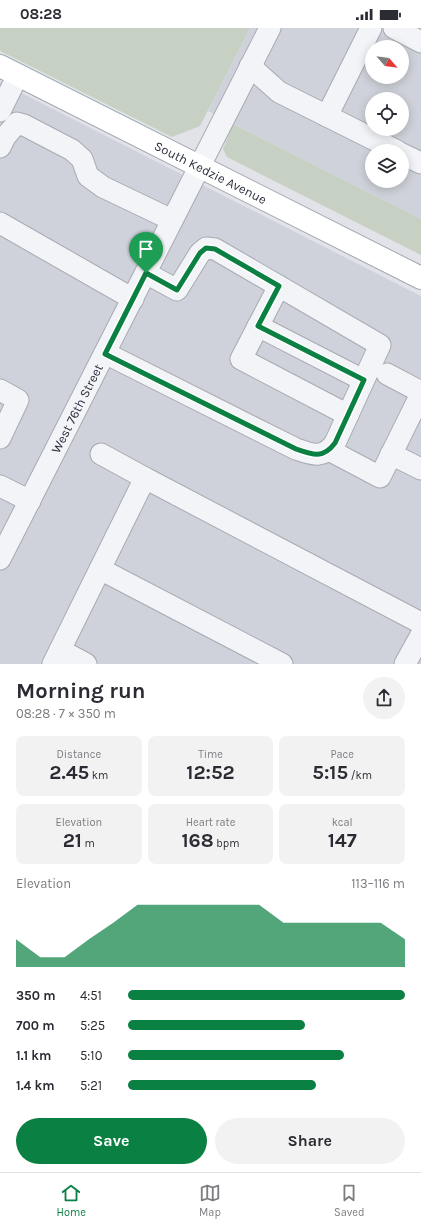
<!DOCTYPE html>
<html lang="en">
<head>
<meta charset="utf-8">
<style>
  :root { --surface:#fff; --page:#f2f2f3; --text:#2b2b33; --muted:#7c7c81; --line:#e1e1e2; --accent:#0b8043 }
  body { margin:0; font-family:Karla,sans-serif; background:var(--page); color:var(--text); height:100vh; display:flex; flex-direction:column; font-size:15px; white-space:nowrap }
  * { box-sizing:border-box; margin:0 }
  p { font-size:13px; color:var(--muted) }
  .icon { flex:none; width:22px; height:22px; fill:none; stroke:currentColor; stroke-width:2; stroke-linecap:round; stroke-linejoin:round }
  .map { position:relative; height:636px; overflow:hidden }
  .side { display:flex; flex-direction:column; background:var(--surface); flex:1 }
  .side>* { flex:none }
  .needle { width:26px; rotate:118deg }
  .fabs { position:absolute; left:365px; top:12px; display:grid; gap:8px }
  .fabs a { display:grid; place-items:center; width:44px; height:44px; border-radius:50%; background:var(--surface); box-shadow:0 2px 10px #0003; font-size:20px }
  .pin { position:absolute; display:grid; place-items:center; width:34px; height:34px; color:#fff; margin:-41px -17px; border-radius:50% 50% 50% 0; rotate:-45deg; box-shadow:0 0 4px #0007 }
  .pin .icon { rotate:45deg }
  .round { display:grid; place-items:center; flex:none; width:42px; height:42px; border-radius:21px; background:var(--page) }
  .overview { display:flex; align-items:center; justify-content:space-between; height:68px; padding:0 16px }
  h1 { font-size:22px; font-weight:700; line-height:30px }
  .stats { display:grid; grid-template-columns:repeat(3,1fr); gap:6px; height:68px; padding:4px 16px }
  .stats div { display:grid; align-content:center; border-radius:8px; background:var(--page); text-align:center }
  .stats b { font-size:20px; font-weight:700 }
  .stats small { font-size:11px; font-weight:400 }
  .stats p { font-size:11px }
  .chart { height:112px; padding:8px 16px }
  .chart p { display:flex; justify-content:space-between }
  .chart svg { width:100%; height:72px; margin-top:4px; fill:var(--accent); opacity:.7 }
  .action { display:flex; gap:8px; margin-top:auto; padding:8px 16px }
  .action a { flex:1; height:46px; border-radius:24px; background:var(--accent); color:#fff; font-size:16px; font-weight:700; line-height:46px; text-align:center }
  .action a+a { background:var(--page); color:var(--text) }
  ul { padding:0 16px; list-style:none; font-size:13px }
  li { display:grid; grid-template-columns:64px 48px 1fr; align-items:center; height:30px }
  li i { height:10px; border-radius:5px; background:var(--accent) }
  .status { display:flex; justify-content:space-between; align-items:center; height:28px; padding:0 20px; background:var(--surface); direction:ltr }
  .status svg { height:11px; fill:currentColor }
  .menu { display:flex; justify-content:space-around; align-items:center; height:56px; border-top:1px solid var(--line); background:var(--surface); font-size:11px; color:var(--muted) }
  .menu a { display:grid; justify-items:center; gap:2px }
  .menu .active { color:var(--accent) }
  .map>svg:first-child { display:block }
</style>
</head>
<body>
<div class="status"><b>08:28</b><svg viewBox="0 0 49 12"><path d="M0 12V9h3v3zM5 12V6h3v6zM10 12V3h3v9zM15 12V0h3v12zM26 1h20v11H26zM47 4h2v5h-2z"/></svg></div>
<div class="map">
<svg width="421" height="636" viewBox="0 0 421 636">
  <rect width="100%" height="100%" fill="#e1e3e8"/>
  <!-- built -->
  <path fill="#cfd2da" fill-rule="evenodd" d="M250,0H421V191L208,83ZM372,19H402V49H372ZM372,71H402V101H372ZM372,123H402V153H372Z
    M0,54L421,268V636H0Z"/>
  <!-- green -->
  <path fill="#c6d1c3" d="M0,0H250L200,98L172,109L0,23Z
    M233,96L421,191V227L227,129L223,121Z"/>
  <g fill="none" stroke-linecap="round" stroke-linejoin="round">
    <defs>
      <g id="minor">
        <path d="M394,0L421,14"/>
        <path d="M250,38L279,64L397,123"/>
        <path d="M0,83L18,47"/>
        <path d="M327,88L371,0"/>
        <path d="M0,119L5,109L17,95L24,97L72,122L82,131L88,148L103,159L172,192"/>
        <path d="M402,126L421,135"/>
        <path d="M0,195L133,271"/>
        <path d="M279,258L241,331L348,387"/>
        <path d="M258,298L363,352"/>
        <path d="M105,325L296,421C313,427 323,431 335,415L380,317L215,221L206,220L200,225L177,262L146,245"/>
        <path d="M387,346L421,364"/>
        <path d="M0,362L18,372L0,410"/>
        <path d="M329,422L380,449L421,366"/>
        <path d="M101,426L145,450"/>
        <path d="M391,426L421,441"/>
        <path d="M0,458L30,473"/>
        <path id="s1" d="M0,531L270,0"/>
        <path d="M100,541L282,636"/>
        <path d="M60,622L86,636"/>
        <path d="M53,636L145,450L421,595"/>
        <path d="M405,636L421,607"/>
      </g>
      <g id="major">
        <path id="s2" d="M0,38L421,250"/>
      </g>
    </defs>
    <!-- minor casing -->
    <use href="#minor" stroke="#a7aab2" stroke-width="23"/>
    <!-- major casing -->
    <use href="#major" stroke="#a2a7b3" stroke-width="24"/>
    <!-- minor -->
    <use href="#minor" stroke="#f3f4f7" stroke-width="21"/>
    <!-- major -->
    <use href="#major" stroke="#fff" stroke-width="22"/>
  </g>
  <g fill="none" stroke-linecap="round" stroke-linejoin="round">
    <defs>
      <path id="route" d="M206,220L215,221L279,258L258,298L364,352L335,415C323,431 313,427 296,421L105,326L146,245L177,262L200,225Z"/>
    </defs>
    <!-- route casing -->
    <use href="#route" stroke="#fff" stroke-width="8"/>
    <!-- route -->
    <use href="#route" stroke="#0b8043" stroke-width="5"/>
  </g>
  <g text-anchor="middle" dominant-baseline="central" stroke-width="3" stroke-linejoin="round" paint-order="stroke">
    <!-- street labels -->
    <g font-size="13" fill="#2b313e" stroke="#f0f2f6">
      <text stroke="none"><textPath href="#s2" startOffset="236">South Kedzie Avenue</textPath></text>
      <text stroke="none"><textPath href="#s1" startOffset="169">West 76th Street</textPath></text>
    </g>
  </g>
</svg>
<div class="fabs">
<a><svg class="needle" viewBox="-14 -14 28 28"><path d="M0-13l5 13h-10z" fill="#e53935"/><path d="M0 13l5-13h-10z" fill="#7c7c81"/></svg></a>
<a><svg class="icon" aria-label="locate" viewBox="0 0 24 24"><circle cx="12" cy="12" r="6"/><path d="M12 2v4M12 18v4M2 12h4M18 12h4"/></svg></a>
<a><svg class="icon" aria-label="layers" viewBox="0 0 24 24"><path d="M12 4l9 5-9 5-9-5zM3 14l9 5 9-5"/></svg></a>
</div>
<div class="pin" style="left:146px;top:245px;background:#1e9e55"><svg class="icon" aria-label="arrive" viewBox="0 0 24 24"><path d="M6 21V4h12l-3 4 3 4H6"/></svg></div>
</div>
<section class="side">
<div class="overview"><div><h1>Morning run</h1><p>08:28 · 7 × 350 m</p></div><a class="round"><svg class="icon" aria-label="share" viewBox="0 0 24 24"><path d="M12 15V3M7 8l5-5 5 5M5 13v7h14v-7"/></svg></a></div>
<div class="stats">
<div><p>Distance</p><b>2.45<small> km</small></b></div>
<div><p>Time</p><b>12:52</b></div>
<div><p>Pace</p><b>5:15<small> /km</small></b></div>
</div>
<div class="stats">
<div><p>Elevation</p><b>21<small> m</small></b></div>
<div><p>Heart rate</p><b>168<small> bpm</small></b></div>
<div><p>kcal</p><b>147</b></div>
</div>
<div class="chart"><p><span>Elevation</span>113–116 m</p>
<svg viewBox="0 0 160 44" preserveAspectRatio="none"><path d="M0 44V27L10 38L20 38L30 27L40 17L50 6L60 6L70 6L80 6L90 6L100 6L110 17L120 17L130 17L140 17L150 17L160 27V44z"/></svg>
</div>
<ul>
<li><b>350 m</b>4:51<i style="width:100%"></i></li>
<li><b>700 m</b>5:25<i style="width:64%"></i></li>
<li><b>1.1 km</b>5:10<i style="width:78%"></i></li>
<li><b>1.4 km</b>5:21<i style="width:68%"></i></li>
</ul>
<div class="action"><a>Save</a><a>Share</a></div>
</section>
<nav class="menu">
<a class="active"><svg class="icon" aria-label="home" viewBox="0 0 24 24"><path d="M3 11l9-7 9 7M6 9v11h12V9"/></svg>Home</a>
<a><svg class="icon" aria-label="map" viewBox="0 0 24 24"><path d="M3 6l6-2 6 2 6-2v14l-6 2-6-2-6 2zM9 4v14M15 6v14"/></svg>Map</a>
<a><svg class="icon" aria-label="saved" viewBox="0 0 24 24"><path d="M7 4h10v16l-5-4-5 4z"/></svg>Saved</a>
</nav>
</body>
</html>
